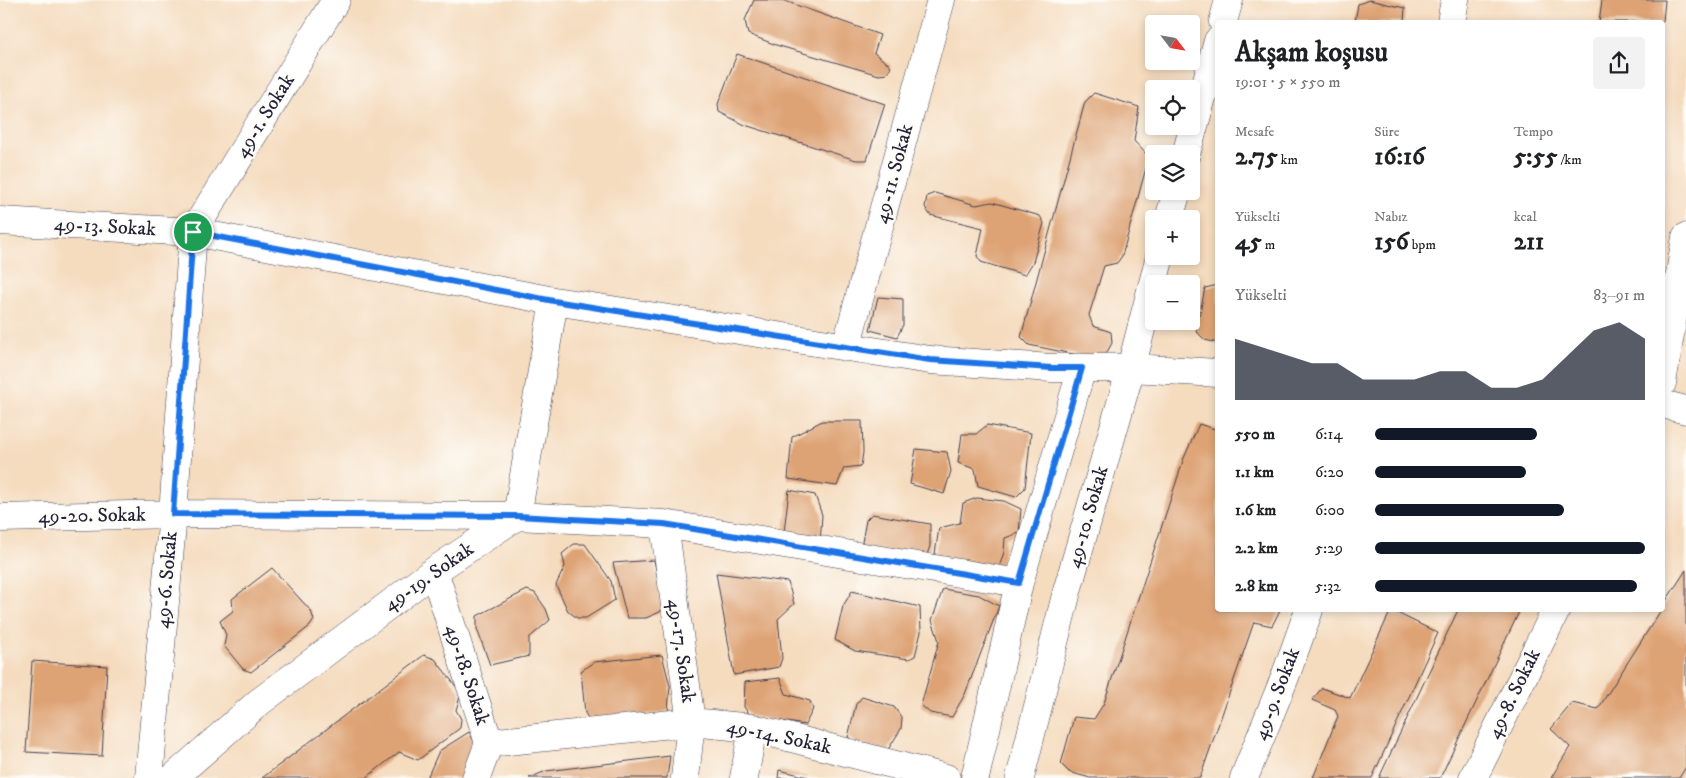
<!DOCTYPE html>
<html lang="tr">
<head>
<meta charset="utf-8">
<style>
  :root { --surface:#fff; --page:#f2f2f2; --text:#202124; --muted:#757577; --accent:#111827 }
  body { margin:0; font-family:"IM FELL DW Pica",serif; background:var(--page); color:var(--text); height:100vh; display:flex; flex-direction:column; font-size:19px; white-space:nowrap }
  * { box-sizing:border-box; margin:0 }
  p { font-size:16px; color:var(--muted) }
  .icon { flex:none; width:28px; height:28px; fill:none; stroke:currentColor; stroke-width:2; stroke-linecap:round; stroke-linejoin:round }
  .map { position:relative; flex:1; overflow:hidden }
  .side { position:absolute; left:1215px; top:20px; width:450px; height:592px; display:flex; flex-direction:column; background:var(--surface); border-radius:5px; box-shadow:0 2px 8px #0003 }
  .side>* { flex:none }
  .needle { width:32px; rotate:121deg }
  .buttons { position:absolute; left:1145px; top:15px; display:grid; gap:10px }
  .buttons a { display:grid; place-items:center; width:55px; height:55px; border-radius:5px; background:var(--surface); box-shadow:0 2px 8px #0003; font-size:25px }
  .pin { position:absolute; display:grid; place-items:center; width:42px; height:42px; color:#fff; margin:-21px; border:2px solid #fff; border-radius:50%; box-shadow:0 1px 5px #0007 }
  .round { display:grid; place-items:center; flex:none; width:52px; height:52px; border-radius:5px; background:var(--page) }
  .overview { display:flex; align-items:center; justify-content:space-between; height:85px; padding:0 20px }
  h1 { font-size:28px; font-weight:800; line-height:38px }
  .figures { display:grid; grid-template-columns:repeat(3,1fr); gap:8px; height:85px; padding:5px 20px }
  .figures div { display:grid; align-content:center }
  .figures b { font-size:25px; font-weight:800 }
  .figures small { font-size:14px; font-weight:400 }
  .figures p { font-size:14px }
  .chart { height:140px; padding:10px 20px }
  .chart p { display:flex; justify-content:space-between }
  .chart svg { width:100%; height:90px; margin-top:5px; fill:var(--accent); opacity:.7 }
  ul { padding:0 20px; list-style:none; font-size:16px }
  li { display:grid; grid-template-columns:80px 60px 1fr; align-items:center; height:38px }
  li i { height:12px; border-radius:6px; background:var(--accent) }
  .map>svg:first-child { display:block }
</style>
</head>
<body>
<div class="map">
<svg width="1686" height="778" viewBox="0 0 1686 778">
  <rect width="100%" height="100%" fill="#fdfcf7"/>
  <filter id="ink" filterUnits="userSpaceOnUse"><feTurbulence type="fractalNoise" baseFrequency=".02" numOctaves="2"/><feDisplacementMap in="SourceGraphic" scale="10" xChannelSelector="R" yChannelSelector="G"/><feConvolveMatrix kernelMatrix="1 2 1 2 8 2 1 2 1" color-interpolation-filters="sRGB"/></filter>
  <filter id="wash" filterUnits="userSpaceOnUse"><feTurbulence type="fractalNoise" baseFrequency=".0096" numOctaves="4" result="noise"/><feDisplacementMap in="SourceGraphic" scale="20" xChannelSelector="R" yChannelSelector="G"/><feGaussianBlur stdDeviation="1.12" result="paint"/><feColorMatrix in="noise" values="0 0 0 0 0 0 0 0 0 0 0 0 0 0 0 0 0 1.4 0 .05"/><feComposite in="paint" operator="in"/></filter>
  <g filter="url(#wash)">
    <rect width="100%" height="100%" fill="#f5dcbf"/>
    <g id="blocks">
      <!-- building -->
      <path fill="#dea375" d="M754,0H782L880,35L874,53L891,66L887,74L879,75L776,45L748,34L745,20Z
        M1369,0L1405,8L1404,22H1355L1358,4Z
        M1602,0H1665L1663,22H1599Z
        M737,54L885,104L867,160H856L745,125L719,112L718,104Z
        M1094,93L1139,107L1134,141L1149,157L1122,256L1117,263L1104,266L1089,315L1093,326L1111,332L1112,343L1105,356L1097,359L1029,345L1021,337L1085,102Z
        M935,193L976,205L992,202L1040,216L1044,223L1033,262L1025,275L981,262L977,256L983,228L930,215L925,207L927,196Z
        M1218,285V343L1205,340L1196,331L1205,288Z
        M878,297L903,299V325L897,337L870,330Z
        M822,421H862L863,452L861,466L844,468L837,486L788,479L792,437Z
        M1199,424L1218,430V610H1280L1272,626L1254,622L1200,778H1090L1069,772L1061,764L1074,717L1094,719L1104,703L1184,458Z
        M987,425L1031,433L1025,488L1016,497L978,486L975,469L958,463L962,434H976Z
        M916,449L947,452L951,471L944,494L910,484Z
        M789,490L815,495L822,515L820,544L783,540Z
        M977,498L1004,501L1021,509L1019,533L1005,538L1004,552L997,574L934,560L939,528L960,523L963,503Z
        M872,514L930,524V546L924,563L860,553L866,520Z
        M574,544H585L611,581L615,600L586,618H577L568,611L556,585L565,566L562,554Z
        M654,560L663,606L660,612L646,618H627L613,563Z
        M272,568L311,611L314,620L310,626L251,672L243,669L224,646L226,635L220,621L233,611L232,599Z
        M1686,570V767L1679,778H1551L1570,747L1551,729L1572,703L1598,709L1661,610H1662V607Z
        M716,573L788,582L794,604L778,619L782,658L779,667L734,675Z
        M943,589L979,595L999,606L965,694L952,717L930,713L921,705L939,641L932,620Z
        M527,590L535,593L546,609L550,620L529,638V656L490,665L477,629V616Z
        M852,591L920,607L921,632L915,656L909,659L855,651L835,640L843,606Z
        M1391,610L1438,633L1372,778H1313L1338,716L1335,710L1312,700L1322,688L1350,698Z
        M1458,610H1520L1440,778H1379Z
        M424,655L435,659L461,693L456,710L461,719L460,728L418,760L399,752L366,778H262Z
        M662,655L670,686L668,711L591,723L585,713L581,671L594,662Z
        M32,661L107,666L102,756L26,752Z
        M780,678L786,694L810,701L813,709L805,725L751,716L744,707L745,682Z
        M862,697L894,707L902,718L901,729L887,751L856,743L848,737L856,704Z
        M469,732L478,749L469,778H427L439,751Z
        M670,756L667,778H529L546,771Z
        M779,770L808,777V778H778Z"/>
    </g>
  </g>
  <g filter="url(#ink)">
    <use href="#blocks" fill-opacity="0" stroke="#423e4f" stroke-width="1"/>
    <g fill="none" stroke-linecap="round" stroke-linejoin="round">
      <defs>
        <path id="minor" d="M1223,22L1229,0
          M1451,22L1455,0
          M1186,154L1218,41
          M1169,219L1177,191
          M0,221L193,232L554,301L930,360L1052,368H1131L1218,373
          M846,347L941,0
          M1662,383L1686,237
          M1662,404L1686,410
          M0,518L173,514L517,516L664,524L1019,583
          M664,524L691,722L685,778
          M434,571L489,743L476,778
          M489,743L691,722L753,728L946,778
          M149,778L173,514L193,232L336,0
          M173,778L258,703L434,571L517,516L554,301
          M744,778L753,728
          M975,778L1019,583L1082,368
          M1020,778L1067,591L1131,368L1160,256
          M1244,778L1285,677L1309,610
          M1473,778L1556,610"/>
      </defs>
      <!-- minor casing -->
      <use href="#minor" stroke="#423e4f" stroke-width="29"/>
      <!-- minor -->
      <use href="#minor" stroke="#fff" stroke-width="28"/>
    </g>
  </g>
  <g fill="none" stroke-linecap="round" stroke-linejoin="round" filter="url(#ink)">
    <defs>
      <path id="route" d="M193,232L554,301L826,344L930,360L1052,368H1082L1019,583L664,524L517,516L173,514Z"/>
    </defs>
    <!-- route casing -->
    <use href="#route" stroke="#fff" stroke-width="10"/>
    <!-- route -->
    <use href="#route" stroke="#1a73e8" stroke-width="6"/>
  </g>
  <g text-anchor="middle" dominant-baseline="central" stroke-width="4.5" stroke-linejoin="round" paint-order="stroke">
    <!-- street labels -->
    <g font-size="20" fill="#22223b" stroke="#fdfcf7">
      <text transform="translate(265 116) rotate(-58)">49-1. Sokak</text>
      <text transform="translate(894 174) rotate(-75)">49-11. Sokak</text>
      <text transform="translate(105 227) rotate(3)">49-13. Sokak</text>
      <text transform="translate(92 516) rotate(-1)">49-20. Sokak</text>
      <text transform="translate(1088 517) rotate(-74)">49-10. Sokak</text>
      <text transform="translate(429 577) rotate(-35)">49-19. Sokak</text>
      <text transform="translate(167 580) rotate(-85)">49-6. Sokak</text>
      <text transform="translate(681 651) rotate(82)">49-17. Sokak</text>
      <text transform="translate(467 675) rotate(72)">49-18. Sokak</text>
      <text transform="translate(1277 694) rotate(-69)">49-9. Sokak</text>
      <text transform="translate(1514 694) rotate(-64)">49-8. Sokak</text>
      <text transform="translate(779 737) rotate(12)">49-14. Sokak</text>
    </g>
  </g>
</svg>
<div class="buttons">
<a><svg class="needle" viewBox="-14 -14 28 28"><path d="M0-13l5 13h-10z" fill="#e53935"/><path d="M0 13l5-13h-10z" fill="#757577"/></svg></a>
<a><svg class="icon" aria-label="locate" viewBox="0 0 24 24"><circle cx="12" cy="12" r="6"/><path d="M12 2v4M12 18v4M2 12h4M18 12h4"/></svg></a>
<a><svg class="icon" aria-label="layers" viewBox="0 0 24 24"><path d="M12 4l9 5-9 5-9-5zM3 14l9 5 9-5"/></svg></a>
<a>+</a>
<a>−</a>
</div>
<div class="pin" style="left:193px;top:232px;background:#1e9e55"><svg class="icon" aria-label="arrive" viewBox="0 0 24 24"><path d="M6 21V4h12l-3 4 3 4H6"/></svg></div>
<section class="side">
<div class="overview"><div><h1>Akşam koşusu</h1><p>19:01 · 5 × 550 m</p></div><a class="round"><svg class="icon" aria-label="share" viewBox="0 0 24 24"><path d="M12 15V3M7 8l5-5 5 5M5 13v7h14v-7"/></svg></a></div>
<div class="figures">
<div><p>Mesafe</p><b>2.75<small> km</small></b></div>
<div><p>Süre</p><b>16:16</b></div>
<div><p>Tempo</p><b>5:55<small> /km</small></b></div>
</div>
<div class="figures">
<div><p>Yükselti</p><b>45<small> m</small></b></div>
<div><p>Nabız</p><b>156<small> bpm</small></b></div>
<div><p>kcal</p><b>211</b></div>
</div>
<div class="chart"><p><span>Yükselti</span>83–91 m</p>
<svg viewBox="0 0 160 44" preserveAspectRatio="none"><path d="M0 44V14L10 18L20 22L30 26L40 26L50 34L60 34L70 34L80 30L90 30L100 38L110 38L120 34L130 22L140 10L150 6L160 14V44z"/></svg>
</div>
<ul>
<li><b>550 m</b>6:14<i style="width:60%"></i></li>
<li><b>1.1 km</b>6:20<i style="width:56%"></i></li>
<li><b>1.6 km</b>6:00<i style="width:70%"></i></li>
<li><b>2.2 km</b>5:29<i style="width:100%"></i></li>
<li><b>2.8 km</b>5:32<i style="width:97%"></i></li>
</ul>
</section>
</div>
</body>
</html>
